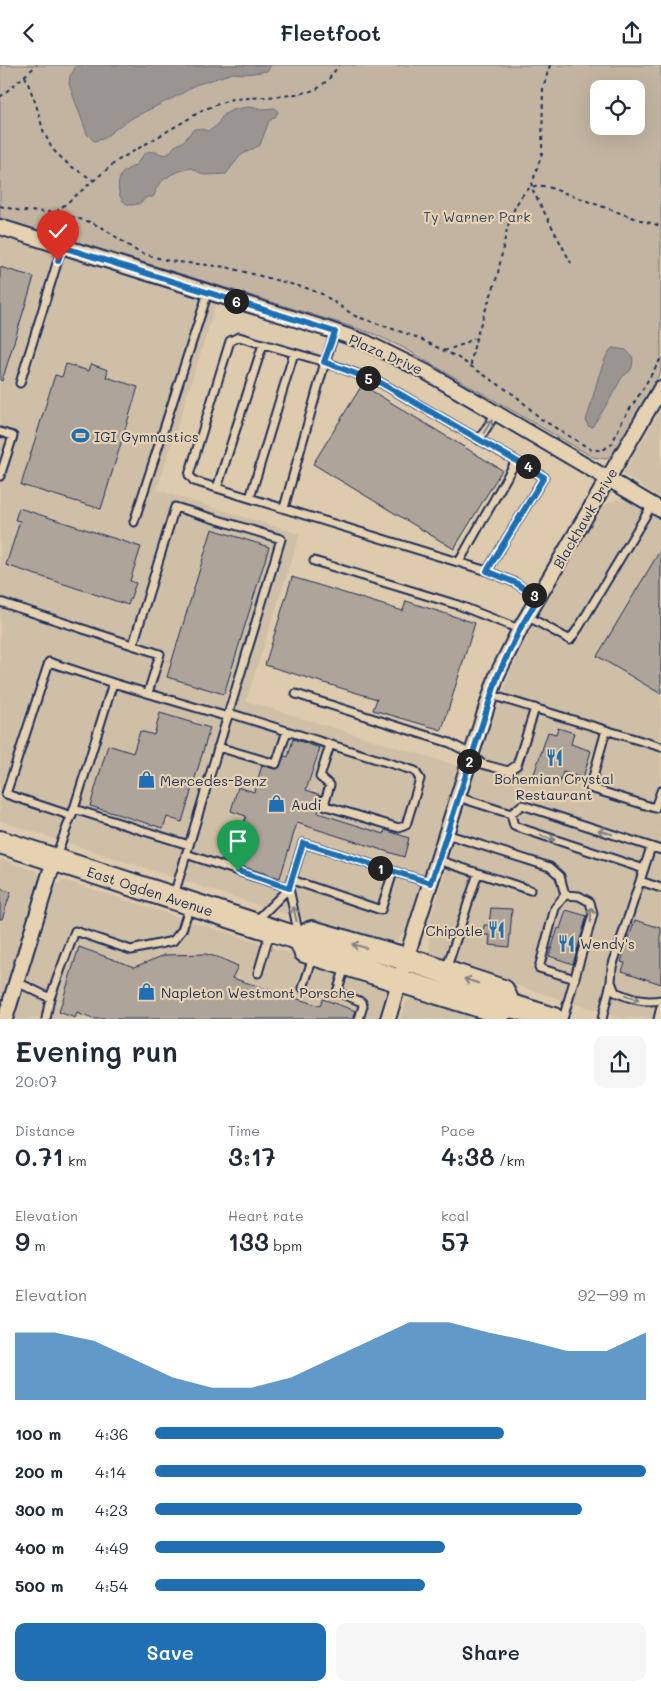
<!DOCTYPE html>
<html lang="en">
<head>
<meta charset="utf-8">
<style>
  :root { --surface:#fff; --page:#f6f6f7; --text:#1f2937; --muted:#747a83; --accent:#1f6fb2 }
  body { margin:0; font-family:Mali,sans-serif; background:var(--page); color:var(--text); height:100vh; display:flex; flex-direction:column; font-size:19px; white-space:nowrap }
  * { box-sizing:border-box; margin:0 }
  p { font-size:16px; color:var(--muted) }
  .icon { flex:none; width:28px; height:28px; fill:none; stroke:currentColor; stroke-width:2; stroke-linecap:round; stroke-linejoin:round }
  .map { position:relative; height:954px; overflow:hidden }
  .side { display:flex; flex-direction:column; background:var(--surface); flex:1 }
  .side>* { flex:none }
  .controls { position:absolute; left:590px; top:15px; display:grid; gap:10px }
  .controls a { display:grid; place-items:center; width:55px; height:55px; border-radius:10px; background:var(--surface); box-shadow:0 5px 20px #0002; font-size:25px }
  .pin { position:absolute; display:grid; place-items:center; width:42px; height:42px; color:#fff; margin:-51px -21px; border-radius:50% 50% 50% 0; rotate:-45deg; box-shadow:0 0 5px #0007 }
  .pin .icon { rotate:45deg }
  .km { position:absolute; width:25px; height:25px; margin:-12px; border-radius:50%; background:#222; color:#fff; font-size:14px; line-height:25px; text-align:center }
  .round { display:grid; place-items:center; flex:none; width:52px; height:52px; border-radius:10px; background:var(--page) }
  .head { display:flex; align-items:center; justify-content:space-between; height:85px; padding:0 15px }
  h1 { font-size:28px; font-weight:600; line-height:38px }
  .stats { display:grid; grid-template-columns:repeat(3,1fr); gap:8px; height:85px; padding:5px 15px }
  .stats div { display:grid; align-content:center }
  .stats b { font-size:25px; font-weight:600 }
  .stats small { font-size:14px; font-weight:400 }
  .stats p { font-size:14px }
  .chart { height:140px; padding:10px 15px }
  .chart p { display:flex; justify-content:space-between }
  .chart svg { width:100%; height:90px; margin-top:5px; fill:var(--accent); opacity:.7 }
  .cta { display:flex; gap:10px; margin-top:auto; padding:10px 15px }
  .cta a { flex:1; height:58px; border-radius:10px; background:var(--accent); color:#fff; font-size:20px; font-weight:600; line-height:58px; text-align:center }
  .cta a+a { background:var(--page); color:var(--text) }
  ul { padding:0 15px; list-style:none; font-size:16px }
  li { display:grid; grid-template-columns:80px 60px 1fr; align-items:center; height:38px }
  li i { height:12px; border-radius:6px; background:var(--accent) }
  header { display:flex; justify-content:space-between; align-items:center; height:65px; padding:0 15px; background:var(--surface); font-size:22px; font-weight:600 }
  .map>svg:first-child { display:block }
</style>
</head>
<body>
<header><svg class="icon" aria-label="back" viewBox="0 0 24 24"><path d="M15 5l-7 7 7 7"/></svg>Fleetfoot<svg class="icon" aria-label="share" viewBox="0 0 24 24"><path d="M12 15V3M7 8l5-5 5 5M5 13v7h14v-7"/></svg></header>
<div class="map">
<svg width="661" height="954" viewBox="0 0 661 954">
  <rect width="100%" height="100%" fill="#decbad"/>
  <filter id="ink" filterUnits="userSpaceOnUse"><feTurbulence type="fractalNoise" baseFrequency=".02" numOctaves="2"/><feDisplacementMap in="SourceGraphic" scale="10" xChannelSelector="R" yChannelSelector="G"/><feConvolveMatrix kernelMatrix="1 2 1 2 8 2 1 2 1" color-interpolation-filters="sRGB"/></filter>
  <g filter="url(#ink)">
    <!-- built -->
    <path fill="#d0bfa7" d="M0,153L222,221L157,425L300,469L246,636L458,701L408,858L404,867L397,876L388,878H375L0,756Z
      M661,344V433L623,409Z
      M618,434L632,437L661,453V953H621L467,905L431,890L429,878V857L495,648L511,605L542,542L602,441Z
      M0,794L33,805L38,808L40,814L0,952Z
      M62,816H67L377,916L386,926L387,932L380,953L14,954L55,821Z
      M415,932L496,954H400L407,936Z"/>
    <!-- green -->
    <path fill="#c2b4a1" stroke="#6e7280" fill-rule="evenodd" d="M0,0H661V306L616,386L606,394L593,392L402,282L372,268L0,153ZM599,24H636V61H599Z"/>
    <!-- water -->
    <path fill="#9b9592" stroke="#686c7d" d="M77,0H155L190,2L206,0H271L267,6L246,9L233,8L195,20L183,28L134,52L118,62L103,74L94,76L87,69L69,19L70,11Z
      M249,42L263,44L275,43L278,47L275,52L269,56L260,80L241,90L226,109L204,110L192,103C179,105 163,111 156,124C155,127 155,129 153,132H147C128,152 112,131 121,110C124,105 129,104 134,101C137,99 139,95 142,92C148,82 156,88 166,90C171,87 171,85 175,81C178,79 182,78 185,75C193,64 193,61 208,66C222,60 217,55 225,49C232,44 241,43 249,42Z
      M612,283L626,285L632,291C633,295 633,298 632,302C630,308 624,309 621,314C612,331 603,346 592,362L588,361L586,355C593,337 600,295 612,283Z"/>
    <!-- building -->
    <path fill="#aea499" stroke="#1b2f5e" d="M0,202L34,212L2,316L0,315Z
      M66,299L89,306L91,299L108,305L106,312L138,322L101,444L21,420L55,310L62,312Z
      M362,320L502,405L454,484L313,399Z
      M19,443L141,482L130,516L136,518L128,540L6,500L20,456L15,455Z
      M212,464L269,482L224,629L167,612Z
      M661,484V629L597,591Z
      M292,512L403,546L406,536L475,558L442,665L373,645L377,634L265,600Z
      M160,648L210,663L182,757L167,752L163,763L90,741L108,680L133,688L140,666L154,670Z
      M558,663L574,668L571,679L591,686L583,713L563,707L559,720L533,712L548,667L556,669Z
      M293,674L320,683L306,725L321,730L318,748L384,769L385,765L409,773L404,792L297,758L280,813L231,798L246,751L231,746L238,722L254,727L262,700L274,704L279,703L284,691L288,692Z
      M0,824L11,827L2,854H0Z
      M491,843L512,844L509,882L489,880L490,870H483L484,860H489Z
      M566,845L587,851L573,899L549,891L558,863L560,864Z
      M635,855L661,863V919L622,906L625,898L621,897Z
      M79,882L134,902L165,890L206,889L220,893L238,901L232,913L320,941L323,934L356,946L353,954H93L77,948L75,953L59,947Z"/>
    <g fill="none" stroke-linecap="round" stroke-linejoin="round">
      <defs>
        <path id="service" d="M20,318L62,182
          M0,367L13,371L0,411
          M479,375L496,348
          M217,423L263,279
          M250,433L294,288
          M284,443L325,297L335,267
          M134,457L208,227
          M314,496L458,540L519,564
          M459,497L516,396
          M487,506L544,412L381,318L325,297L239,272L230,276L189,410L194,416L487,506L516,518L538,533
          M0,537L160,589L148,628
          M527,551L570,575L579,562L652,440
          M133,580L175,442L281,474L174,830
          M113,618L228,652
          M296,629L450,678L471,689L482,699L508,706L517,700L535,643
          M491,630L661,682
          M229,648L415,706L420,714L406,760L399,763L326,741L325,736L330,720L320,712L330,680
          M606,665L590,723L655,743L661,726
          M218,682L276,699L287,666
          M458,732L511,749
          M511,749L522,740L661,785
          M511,749L514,761L644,804
          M72,751L6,729L49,597L113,618L74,744
          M446,769L550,802L560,811L565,830
          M186,789L289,823
          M55,793L74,744L189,780
          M438,795L530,825
          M292,815L381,845L393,807
          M640,816L651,782
          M256,856L289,823
          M299,871L289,823L303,778L431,818
          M345,902L337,927L362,937L363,941L359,954
          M446,905L478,808
          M258,908L270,867
          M17,917L50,933
          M611,917L615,927C632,934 642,938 661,935
          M303,923L313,892
          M46,954L50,933L75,866L131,885L173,876L182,865L190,840
          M563,954L593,849L590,837L579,831L565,830L555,843L539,903L575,914
          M602,954L611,917L612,902L640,816L661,823
          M658,954L661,942"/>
        <path id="minor" d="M0,162L327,264L365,277L426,307L661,445
          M5,954L54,795
          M388,954L406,894L497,610L521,562L661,323"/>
        <path id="primary" d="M0,777L300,874L312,867L406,894L503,926L509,940
          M300,874L305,886L314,889L499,947L509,940
          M509,940L553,954"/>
      </defs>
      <!-- service casing -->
      <use href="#service" stroke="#1b2f5e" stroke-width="11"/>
      <!-- minor casing -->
      <use href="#minor" stroke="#1b2f5e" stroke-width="18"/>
      <!-- primary casing -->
      <use href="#primary" stroke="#1b2f5e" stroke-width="26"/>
      <!-- path -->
      <path stroke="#1b2f5e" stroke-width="2" stroke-dasharray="4 4" stroke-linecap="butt" d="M550,0L543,23L542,88L531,122L571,198
        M25,11L36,39L43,65L52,84L69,100L93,115
        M0,32L37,0
        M0,141L21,146L56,147L90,157L103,163L138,187L151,191L169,196L226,202L306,223L322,229L355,251L416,272L457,292L516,331L541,354L592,385H603L612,379L622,356L641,327L661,293
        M56,147L117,96L205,44L232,34L284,31L308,27L317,24L328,15L339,0
        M444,286L464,279L474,273
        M471,300C474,270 487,244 496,215C504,188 504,155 522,131C529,121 536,119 548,122L637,154L661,161"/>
      <!-- service -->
      <use href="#service" stroke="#e6d2b0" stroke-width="7"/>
      <!-- minor -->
      <use href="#minor" stroke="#e6d2b0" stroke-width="14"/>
      <!-- primary -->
      <use href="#primary" stroke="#e6d2b0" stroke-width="22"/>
    </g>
    <!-- one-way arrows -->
    <defs><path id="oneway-shaft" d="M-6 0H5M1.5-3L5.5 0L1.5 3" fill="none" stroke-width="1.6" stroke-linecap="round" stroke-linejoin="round" transform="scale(1.25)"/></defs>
    <g stroke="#808087">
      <use href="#oneway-shaft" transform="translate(488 361) rotate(-58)"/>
      <use href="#oneway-shaft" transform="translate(605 767) rotate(-162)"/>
      <use href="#oneway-shaft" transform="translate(548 773) rotate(18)"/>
      <use href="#oneway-shaft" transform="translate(295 849) rotate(-102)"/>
      <use href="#oneway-shaft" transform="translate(591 850) rotate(-88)"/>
      <use href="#oneway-shaft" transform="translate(359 881) rotate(-164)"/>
      <use href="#oneway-shaft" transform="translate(471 916) rotate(-162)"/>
      <use href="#oneway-shaft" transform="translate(632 933) rotate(18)"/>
    </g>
  </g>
  <g fill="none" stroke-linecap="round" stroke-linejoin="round" filter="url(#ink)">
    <defs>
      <path id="route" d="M58,196L62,182L335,267L324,297L381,318L544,412L487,506L516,518L538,533L521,562L498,610L431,818L303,778L289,823L238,806"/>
    </defs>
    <!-- route casing -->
    <use href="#route" stroke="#fff" stroke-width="10"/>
    <!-- route -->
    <use href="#route" stroke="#1f6fb2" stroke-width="6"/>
  </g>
  <!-- icons -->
  <defs>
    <symbol id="stadium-bare" viewBox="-9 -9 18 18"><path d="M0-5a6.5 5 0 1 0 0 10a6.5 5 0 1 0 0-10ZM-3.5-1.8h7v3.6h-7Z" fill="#1f6fb2" stroke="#e6d2b0" stroke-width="2.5" paint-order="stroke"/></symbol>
    <symbol id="restaurant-bare" viewBox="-9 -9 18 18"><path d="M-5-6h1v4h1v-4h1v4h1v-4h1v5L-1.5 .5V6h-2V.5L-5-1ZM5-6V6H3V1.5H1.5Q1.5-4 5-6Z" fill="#1f6fb2" stroke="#e6d2b0" stroke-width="2.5" paint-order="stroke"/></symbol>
    <symbol id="shop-bare" viewBox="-9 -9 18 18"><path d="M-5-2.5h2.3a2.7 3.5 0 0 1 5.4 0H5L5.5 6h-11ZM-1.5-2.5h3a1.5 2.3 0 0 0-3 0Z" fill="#1f6fb2" stroke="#e6d2b0" stroke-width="2.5" paint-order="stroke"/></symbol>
  </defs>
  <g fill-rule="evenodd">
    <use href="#stadium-bare" x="68" y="358" width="25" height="25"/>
    <use href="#restaurant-bare" x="542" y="680" width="25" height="25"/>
    <use href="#shop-bare" x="134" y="702" width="25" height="25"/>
    <use href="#shop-bare" x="264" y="726" width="25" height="25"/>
    <use href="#restaurant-bare" x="484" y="852" width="25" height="25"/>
    <use href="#restaurant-bare" x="554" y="866" width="25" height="25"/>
    <use href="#shop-bare" x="134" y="914" width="25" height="25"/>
  </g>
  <g text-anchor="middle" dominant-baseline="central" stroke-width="4.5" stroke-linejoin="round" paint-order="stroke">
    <!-- park labels -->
    <g font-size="14" fill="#344368" stroke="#e6d2b0">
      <text x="477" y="151">Ty Warner Park</text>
    </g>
    <!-- street labels -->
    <g font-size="14" fill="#1b2f5e" stroke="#e6d2b0">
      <text transform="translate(386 289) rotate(24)">Plaza Drive</text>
      <text transform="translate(585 453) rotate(-60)">Blackhawk Drive</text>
      <text transform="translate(150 826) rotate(18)">East Ogden Avenue</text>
    </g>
    <!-- poi labels -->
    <g font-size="14" fill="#1b2f5e" stroke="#e6d2b0" text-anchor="start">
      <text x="94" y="371">IGI Gymnastics</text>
      <text x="554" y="713" text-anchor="middle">Bohemian Crystal<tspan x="554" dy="16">Restaurant</tspan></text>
      <text x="160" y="715">Mercedes-Benz</text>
      <text x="291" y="739">Audi</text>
      <text x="483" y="865" text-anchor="end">Chipotle</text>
      <text x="580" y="878">Wendy's</text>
      <text x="161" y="927">Napleton Westmont Porsche</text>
    </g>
  </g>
</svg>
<div class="controls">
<a><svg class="icon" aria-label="locate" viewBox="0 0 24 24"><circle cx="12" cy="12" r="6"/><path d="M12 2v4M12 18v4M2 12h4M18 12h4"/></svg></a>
</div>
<div class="pin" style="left:238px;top:806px;background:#1e9e55"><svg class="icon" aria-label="arrive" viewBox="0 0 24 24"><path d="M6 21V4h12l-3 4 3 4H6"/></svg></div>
<div class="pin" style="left:58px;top:196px;background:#d93025"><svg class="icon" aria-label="check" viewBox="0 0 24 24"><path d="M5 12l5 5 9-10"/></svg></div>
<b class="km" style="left:380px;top:803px">1</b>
<b class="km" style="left:469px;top:696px">2</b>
<b class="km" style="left:534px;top:530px">3</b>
<b class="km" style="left:528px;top:401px">4</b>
<b class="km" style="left:368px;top:313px">5</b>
<b class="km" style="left:236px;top:236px">6</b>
</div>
<section class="side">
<div class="head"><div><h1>Evening run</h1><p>20:07</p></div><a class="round"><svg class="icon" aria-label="share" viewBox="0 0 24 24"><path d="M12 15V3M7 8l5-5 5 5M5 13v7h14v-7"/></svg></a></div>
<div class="stats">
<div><p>Distance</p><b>0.71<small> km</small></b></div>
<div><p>Time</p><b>3:17</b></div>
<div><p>Pace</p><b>4:38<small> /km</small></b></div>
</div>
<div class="stats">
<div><p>Elevation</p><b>9<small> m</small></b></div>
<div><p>Heart rate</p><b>133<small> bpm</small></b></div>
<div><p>kcal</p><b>57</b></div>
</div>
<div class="chart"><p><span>Elevation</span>92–99 m</p>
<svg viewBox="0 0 160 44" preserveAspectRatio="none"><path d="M0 44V11L10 11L20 15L30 24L40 33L50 38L60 38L70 33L80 24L90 15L100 6L110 6L120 11L130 15L140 20L150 20L160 11V44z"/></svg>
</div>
<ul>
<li><b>100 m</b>4:36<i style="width:71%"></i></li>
<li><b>200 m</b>4:14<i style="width:100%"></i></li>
<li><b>300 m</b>4:23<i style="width:87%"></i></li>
<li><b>400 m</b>4:49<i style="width:59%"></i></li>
<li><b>500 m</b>4:54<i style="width:55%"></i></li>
</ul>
<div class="cta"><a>Save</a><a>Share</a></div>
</section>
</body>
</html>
